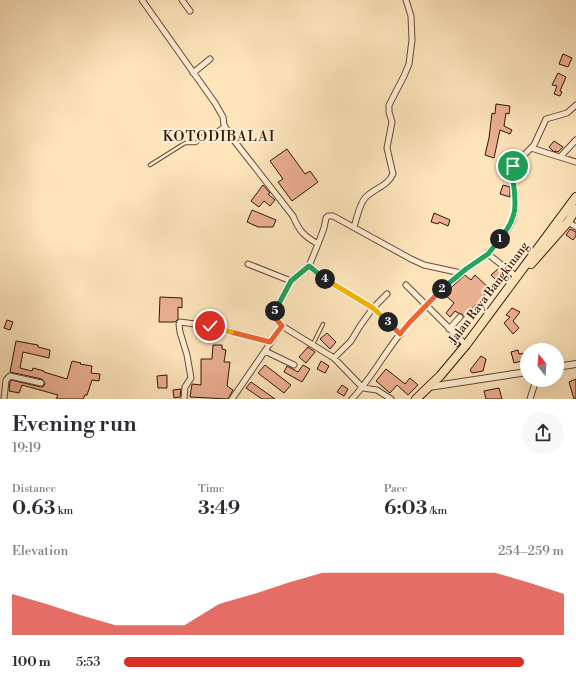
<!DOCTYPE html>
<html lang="en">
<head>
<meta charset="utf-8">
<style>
  :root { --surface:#fff; --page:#f7f7f7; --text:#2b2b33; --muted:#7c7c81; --accent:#d93025 }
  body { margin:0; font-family:"Libre Bodoni",serif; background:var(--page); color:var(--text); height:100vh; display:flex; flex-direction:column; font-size:15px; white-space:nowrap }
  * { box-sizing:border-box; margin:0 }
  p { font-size:13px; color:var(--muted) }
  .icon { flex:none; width:22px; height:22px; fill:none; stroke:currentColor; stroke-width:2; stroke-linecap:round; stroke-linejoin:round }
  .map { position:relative; height:399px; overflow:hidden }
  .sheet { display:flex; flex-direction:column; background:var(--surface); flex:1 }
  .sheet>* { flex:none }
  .needle { width:26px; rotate:343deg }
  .buttons { position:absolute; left:520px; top:343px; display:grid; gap:8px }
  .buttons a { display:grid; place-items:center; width:44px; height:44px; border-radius:50%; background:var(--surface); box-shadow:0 4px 16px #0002; font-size:20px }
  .pin { position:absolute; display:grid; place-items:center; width:34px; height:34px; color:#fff; margin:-17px; border:2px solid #fff; border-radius:50%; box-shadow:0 1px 4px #0007 }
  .km { position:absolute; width:20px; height:20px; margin:-10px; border-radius:50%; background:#222; color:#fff; font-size:11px; line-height:20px; text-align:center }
  .round { display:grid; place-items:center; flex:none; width:42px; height:42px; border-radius:21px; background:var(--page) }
  .head { display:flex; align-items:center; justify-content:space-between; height:68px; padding:0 12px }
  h1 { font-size:22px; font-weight:600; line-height:30px }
  .stats { display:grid; grid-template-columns:repeat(3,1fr); gap:6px; height:68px; padding:4px 12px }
  .stats div { display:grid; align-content:center }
  .stats b { font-size:20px; font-weight:600 }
  .stats small { font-size:11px; font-weight:400 }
  .stats p { font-size:11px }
  .chart { height:112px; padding:8px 12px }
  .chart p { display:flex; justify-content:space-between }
  .chart svg { width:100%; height:72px; margin-top:4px; fill:var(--accent); opacity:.7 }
  ul { padding:0 12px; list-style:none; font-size:13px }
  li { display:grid; grid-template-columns:64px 48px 1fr; align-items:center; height:30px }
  li i { height:10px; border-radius:5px; background:var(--accent) }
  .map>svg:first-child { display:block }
</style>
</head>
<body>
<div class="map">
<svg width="576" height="399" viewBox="0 0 576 399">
  <rect width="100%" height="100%" fill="#fde4bb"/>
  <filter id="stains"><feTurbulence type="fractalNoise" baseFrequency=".005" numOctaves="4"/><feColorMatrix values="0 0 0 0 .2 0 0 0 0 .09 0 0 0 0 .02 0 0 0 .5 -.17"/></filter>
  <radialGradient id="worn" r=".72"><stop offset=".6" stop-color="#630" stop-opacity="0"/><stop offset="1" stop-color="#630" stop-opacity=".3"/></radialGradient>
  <!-- building -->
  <path fill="#ebaf92" stroke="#361507" d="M563,54L572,58L568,67L559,64Z
    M558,73L566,77L560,91L562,92L560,96L554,94L557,86L552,85Z
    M496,104L510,106L509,114L506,113L504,126L512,130L510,134L500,130L494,158L485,155L489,138L492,113L495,114Z
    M554,141L563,147L558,152L553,151L549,147Z
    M287,149L305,174L310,171L318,182L292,201L278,182L283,179L270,161Z
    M263,185L270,193L268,194L275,200L270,206L264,201L259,207L251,201Z
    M503,185L510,187V197L500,194Z
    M252,210L276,220L273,227H258L247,222Z
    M434,213L450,220L448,226L439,222L438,224L431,222Z
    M570,229L576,232V236L573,240L566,235Z
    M499,268L508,275L499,283L491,275Z
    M465,275L471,280L475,275L490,289L464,317L462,314L458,313L455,311L450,317L446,313L454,303L444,294Z
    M160,297L182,298V308L178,307V319L175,322H159Z
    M512,308L520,312L513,321L519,328L513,334L504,323L510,317L506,315Z
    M7,320L13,322L10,330L4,328Z
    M327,333L336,342L330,349L320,339Z
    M451,336L460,344L457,347L448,339Z
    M16,341L38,345V347L50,350L49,358L23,352L20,368L32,371L33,368L44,371V372L67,379L72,361L81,363L80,364L92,366L91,373L100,374L99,381L92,380L87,395H85L83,399H56L58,395L22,385L19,393L9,391L10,382L11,380L41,387L44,386L45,383L42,379L10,372Z
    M213,345H222V349L226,350L224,362H230L227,386L233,390L228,399L190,397L192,384L201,385V359H212Z
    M308,347L315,352L306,363L299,357Z
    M518,350L519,354L527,353V364L523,365L522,361L514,363L511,352Z
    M481,356L486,359L483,371L472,373L470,370Z
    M321,361L329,366L325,373L317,369Z
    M265,365L291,385L284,393L258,373Z
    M303,365L310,369L302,382L284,372L287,366L298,372Z
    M386,369L405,384L410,378L418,385L408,395L397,385L390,393L376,381Z
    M167,375V388H158L157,376Z
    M576,379V399H574L569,382Z
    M251,382L275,399H262L246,388Z
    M342,385L348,389L344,396L337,392Z
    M499,388L502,399H486L484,391Z
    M181,389L180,397L174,398L173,390Z"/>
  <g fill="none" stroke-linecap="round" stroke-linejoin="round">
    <defs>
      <path id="service" d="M150,165L185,143H196L205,134L214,133L224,126
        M313,344L323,324"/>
      <path id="minor" d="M142,0L215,103L223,117L224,125L232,138L293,216C299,231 304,236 318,244L309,266L291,281L275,310L276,319L282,326L334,358L363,388L377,390L391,399
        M182,0L190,11
        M193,73L210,59
        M531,148L576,162
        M561,156L576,140
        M568,222L576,227
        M354,227C357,218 359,205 365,198C374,188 387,187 393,174L387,148L392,122L389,112V105L404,76L409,64L412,40L411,16L406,0
        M318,244L324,228L326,218L328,216H333L411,259L424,265L461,273
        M488,254L517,277
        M248,264L291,281
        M309,266L327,281L373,308L401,334
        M406,285L466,345
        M449,329L460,317
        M265,351L294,365
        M334,358L351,341L360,326L373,308L387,294
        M4,399L6,380L10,376L41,383
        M184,399L185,387L191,378L187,355L180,332L179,324L180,322L210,326L270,342
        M232,399L282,326
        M352,399C374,376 388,345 411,321C428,303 446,285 466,269C473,263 482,260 488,253C495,246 504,236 509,227C520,209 514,190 512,171L513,166L534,145L546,119L567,113L576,105
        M530,399L536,380"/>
      <path id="tertiary" d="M557,367L576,364
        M429,387L527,372"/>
      <path id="trunk" d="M531,264L568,222L576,209
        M416,399L440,376L466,345L576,197"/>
    </defs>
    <!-- service casing -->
    <use href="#service" stroke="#684934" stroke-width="4.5"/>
    <!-- minor casing -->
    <use href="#minor" stroke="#684934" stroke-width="7"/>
    <!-- tertiary casing -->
    <use href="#tertiary" stroke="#684934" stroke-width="8"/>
    <!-- trunk casing -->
    <use href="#trunk" stroke="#361507" stroke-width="10"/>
    <!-- service -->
    <use href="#service" stroke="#feedd3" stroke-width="2.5"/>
    <!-- minor -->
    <use href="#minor" stroke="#feedd3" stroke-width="5"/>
    <!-- tertiary -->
    <use href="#tertiary" stroke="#feedd3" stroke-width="6"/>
    <!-- trunk -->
    <use href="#trunk" stroke="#fde4bb" stroke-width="8"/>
  </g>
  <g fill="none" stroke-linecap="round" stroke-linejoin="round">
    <defs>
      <path id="split-1" d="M500,239C521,213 515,201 512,171L513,166"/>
      <path id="split-2" d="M442,289L466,269L488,254L500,239"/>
      <path id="split-3" d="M388,322L400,334L409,323L442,289"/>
      <path id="split-4" d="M325,279L373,308L388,322"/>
      <path id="split-5" d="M275,311L291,281L309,266L325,279"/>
      <path id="split-6" d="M231,332L270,342L282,326L276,319L275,311"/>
      <path id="split-7" d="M210,326L231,332"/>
    </defs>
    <!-- split-1 casing -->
    <use href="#split-1" stroke="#fff" stroke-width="8"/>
    <!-- split-2 casing -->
    <use href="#split-2" stroke="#fff" stroke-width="8"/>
    <!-- split-3 casing -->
    <use href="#split-3" stroke="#fff" stroke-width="8"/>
    <!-- split-4 casing -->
    <use href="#split-4" stroke="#fff" stroke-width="8"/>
    <!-- split-5 casing -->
    <use href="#split-5" stroke="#fff" stroke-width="8"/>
    <!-- split-6 casing -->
    <use href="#split-6" stroke="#fff" stroke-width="8"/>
    <!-- split-7 casing -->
    <use href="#split-7" stroke="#fff" stroke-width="8"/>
    <!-- split-1 -->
    <use href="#split-1" stroke="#22a559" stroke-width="5"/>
    <!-- split-2 -->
    <use href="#split-2" stroke="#22a559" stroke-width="5"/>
    <!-- split-3 -->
    <use href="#split-3" stroke="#f0652b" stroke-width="5"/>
    <!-- split-4 -->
    <use href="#split-4" stroke="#f5b400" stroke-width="5"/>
    <!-- split-5 -->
    <use href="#split-5" stroke="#22a559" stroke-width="5"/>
    <!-- split-6 -->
    <use href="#split-6" stroke="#f0652b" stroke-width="5"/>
    <!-- split-7 -->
    <use href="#split-7" stroke="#f5b400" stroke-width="5"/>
  </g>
  <g text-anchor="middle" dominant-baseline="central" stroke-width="4" stroke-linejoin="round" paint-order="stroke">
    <!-- street labels -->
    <g font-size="12" fill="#361507" stroke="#feedd3">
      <text transform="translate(489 293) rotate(-53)">Jalan Raya Bangkinang</text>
    </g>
    <!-- quarter labels -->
    <g font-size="14" letter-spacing="1" fill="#361507" stroke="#feedd3">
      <text x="219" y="137">KOTODIBALAI</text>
    </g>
  </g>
  <rect width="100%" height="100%" filter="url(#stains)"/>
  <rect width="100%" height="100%" fill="url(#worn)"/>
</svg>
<div class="buttons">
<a><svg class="needle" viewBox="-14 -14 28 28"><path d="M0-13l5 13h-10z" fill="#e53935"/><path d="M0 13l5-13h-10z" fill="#7c7c81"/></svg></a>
</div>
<div class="pin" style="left:513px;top:166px;background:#1e9e55"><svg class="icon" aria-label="arrive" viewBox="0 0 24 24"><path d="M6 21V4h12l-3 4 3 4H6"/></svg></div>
<div class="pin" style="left:210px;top:326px;background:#d93025"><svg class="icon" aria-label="check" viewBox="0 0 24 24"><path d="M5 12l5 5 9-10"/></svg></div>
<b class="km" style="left:500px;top:239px">1</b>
<b class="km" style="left:442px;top:289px">2</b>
<b class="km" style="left:388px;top:322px">3</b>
<b class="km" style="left:325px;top:279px">4</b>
<b class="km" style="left:275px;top:311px">5</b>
</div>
<section class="sheet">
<div class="head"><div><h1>Evening run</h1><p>19:19</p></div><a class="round"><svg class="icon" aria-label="share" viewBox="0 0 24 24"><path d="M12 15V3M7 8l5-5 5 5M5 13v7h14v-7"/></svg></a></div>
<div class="stats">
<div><p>Distance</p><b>0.63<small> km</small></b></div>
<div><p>Time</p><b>3:49</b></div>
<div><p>Pace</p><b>6:03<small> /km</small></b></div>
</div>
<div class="chart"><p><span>Elevation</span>254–259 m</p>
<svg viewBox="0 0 160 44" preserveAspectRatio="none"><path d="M0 44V19L10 25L20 32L30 38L40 38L50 38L60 25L70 19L80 12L90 6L100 6L110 6L120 6L130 6L140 6L150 12L160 19V44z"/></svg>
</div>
<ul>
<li><b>100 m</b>5:53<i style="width:91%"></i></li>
</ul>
</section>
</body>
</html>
